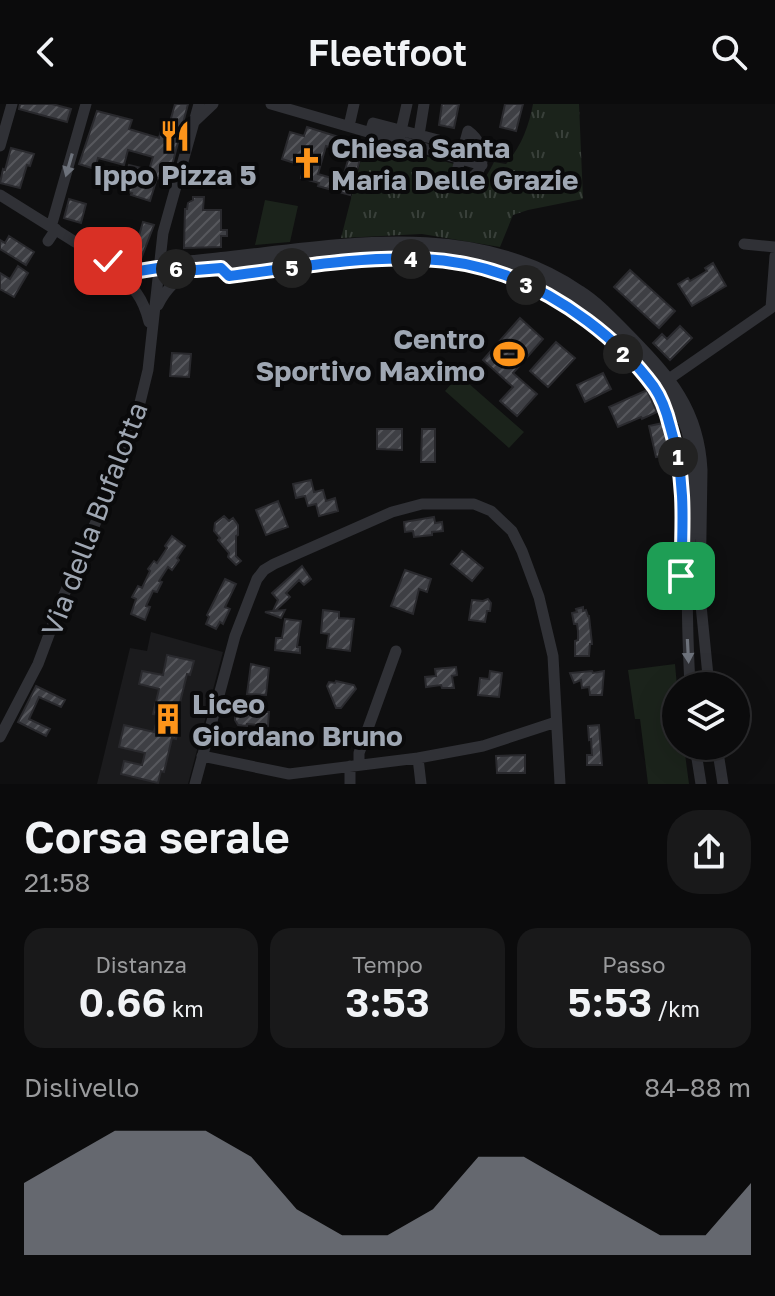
<!DOCTYPE html>
<html lang="it">
<head>
<meta charset="utf-8">
<style>
  :root { --surface:#0b0b0c; --page:#19191a; --text:#f1f3f6; --muted:#9a9b9d; --line:#2b2b2d; --accent:#8c9099 }
  body { margin:0; font-family:"Golos Text",sans-serif; background:var(--page); color:var(--text); height:100vh; display:flex; flex-direction:column; font-size:30px; white-space:nowrap }
  * { box-sizing:border-box; margin:0 }
  p { font-size:26px; color:var(--muted) }
  .icon { flex:none; width:44px; height:44px; fill:none; stroke:currentColor; stroke-width:2; stroke-linecap:round; stroke-linejoin:round }
  .map { position:relative; height:680px; overflow:hidden }
  .details { display:flex; flex-direction:column; background:var(--surface); flex:1 }
  .details>* { flex:none }
  .tools { position:absolute; left:662px; top:568px; display:grid; gap:16px }
  .tools a { display:grid; place-items:center; width:88px; height:88px; border-radius:50%; background:var(--surface); box-shadow:0 8px 32px #0002,0 0 0 2px var(--line); font-size:40px }
  .pin { position:absolute; display:grid; place-items:center; width:68px; height:68px; color:#fff; margin:-34px; border-radius:16px; box-shadow:0 4px 12px #0006 }
  .km { position:absolute; width:40px; height:40px; margin:-20px; border-radius:50%; background:#222; color:#fff; font-size:22px; line-height:40px; text-align:center }
  .round { display:grid; place-items:center; flex:none; width:84px; height:84px; border-radius:32px; background:var(--page) }
  .head { display:flex; align-items:center; justify-content:space-between; height:136px; padding:0 24px }
  h1 { font-size:44px; font-weight:600; line-height:60px }
  .figures { display:grid; grid-template-columns:repeat(3,1fr); gap:12px; height:136px; padding:8px 24px }
  .figures div { display:grid; align-content:center; border-radius:20px; background:var(--page); text-align:center }
  .figures b { font-size:40px; font-weight:600 }
  .figures small { font-size:22px; font-weight:400 }
  .figures p { font-size:22px }
  .chart { height:224px; padding:16px 24px }
  .chart p { display:flex; justify-content:space-between }
  .chart svg { width:100%; height:144px; margin-top:8px; fill:var(--accent); opacity:.7 }
  header { display:flex; justify-content:space-between; align-items:center; height:104px; padding:0 24px; background:var(--surface); font-size:36px; font-weight:600 }
  .map>svg:first-child { display:block }
</style>
</head>
<body>
<header><svg class="icon" aria-label="back" viewBox="0 0 24 24"><path d="M15 5l-7 7 7 7"/></svg>Fleetfoot<svg class="icon" aria-label="search" viewBox="0 0 24 24"><circle cx="10" cy="10" r="6"/><path d="M15 15l6 6"/></svg></header>
<div class="map">
<svg width="775" height="680" viewBox="0 0 775 680">
  <defs>
    <pattern id="grass-tufts" width="24" height="20" patternUnits="userSpaceOnUse" patternTransform="scale(2)"><rect width="24" height="20" fill="#1b231b"/><path d="M3 7l-1-3M5 7V3M7 7l1-3M15 17l-1-3M17 17v-4M19 17l1-3" fill="none" stroke="#39403a"/></pattern>
    <pattern id="building-hatch" width="6" height="6" patternUnits="userSpaceOnUse" patternTransform="scale(2)"><rect width="6" height="6" fill="#3e3f44"/><path d="M-1 1l2-2M0 6l6-6M5 7l2-2" fill="none" stroke="#57585d"/></pattern>
  </defs>
  <rect width="100%" height="100%" fill="#0f0f10"/>
  <!-- built -->
  <path fill="#1b1b1d" d="M151,528L223,548L188,680H97L130,544L147,547Z"/>
  <!-- grass -->
  <path fill="url(#grass-tufts)" d="M533,0H579L583,95L528,106L513,111L500,143L422,130L341,134L366,36L454,60L447,89C474,91 483,80 494,58L506,60C521,43 529,22 533,0Z"/>
  <!-- pitch -->
  <path fill="#1b231b" d="M265,96L298,102L290,138L255,141Z
    M459,271L524,328L509,344L445,287Z
    M675,560L677,582H676V642H684L689,680H648L640,615H635L628,566Z"/>
  <!-- building -->
  <path fill="url(#building-hatch)" stroke="#29292d" stroke-width="2" fill-rule="evenodd" d="M20,0H52L71,5L67,18L19,5Z
    M175,0H188L168,77L157,74L150,97L131,91L132,89L122,86L129,61L149,66L153,53L128,46L124,61L98,54L95,65L79,60L97,7L132,16L129,25L159,34L162,23L168,25Z
    M442,0H459L454,24L439,21Z
    M505,0H523L516,27L500,23Z
    M307,23L364,41L350,91L318,82L319,79L301,74L304,62L282,55L290,28L304,32ZM326,42L350,49L342,77L318,70Z
    M11,44L34,50L30,62L27,61L20,84L0,79L3,65L5,66Z
    M193,93H204L203,106H221V126H227V132H221V143L184,144L185,105H187L188,99L193,96Z
    M69,95L86,100L81,119L64,114Z
    M143,118L154,121L141,155L122,148L125,138L136,142Z
    M9,132L34,148L26,161L0,145V136L5,139Z
    M713,159L726,182L692,202L678,180L688,174L690,177L707,167L705,164Z
    M18,162L28,169L14,193L0,185V169L10,175Z
    M630,166L675,207L659,224L614,183Z
    M520,214L543,235L513,269L537,290L517,312L500,297L513,283L483,256Z
    M680,222L692,234L670,256L653,239L662,230L667,235Z
    M556,238L575,254L548,283L530,267Z
    M172,249L191,250L189,273L170,272Z
    M603,269L611,285L585,298L577,281Z
    M647,286L657,308L642,315L641,313L618,323L609,303Z
    M663,319L670,350L656,353L649,322Z
    M377,325H402V346L377,345Z
    M422,325H435V358H421Z
    M311,376L314,388L323,386L326,397L335,394L338,407L319,412L316,400L308,402L305,392L296,394L293,380Z
    M278,397L288,423L266,431L256,406Z
    M224,412L229,417L233,414L238,421V431L236,432V452L241,457L236,461L228,453L229,449L218,436L220,434L214,427L215,419Z
    M434,413L435,419L442,418L443,427L432,428V431L414,433L413,427L405,428L404,418Z
    M172,432L185,442L177,454L179,456L172,466L168,463L159,477L162,478L157,488L153,487L146,502L150,503L145,516L131,510L136,495L132,493L138,482L142,484L150,467L148,465L154,457L157,459L167,444L165,442Z
    M462,447L483,464L472,477L451,460Z
    M302,462L311,475L304,481L299,476L286,489L290,493L275,507L285,506L281,514L265,508L273,507L278,496L272,489Z
    M405,466L431,475L427,488L419,485L413,510L391,502Z
    M225,475L236,480L225,503L230,505L223,520L220,518L216,525L206,520L209,513L207,511Z
    M488,495L491,499L490,507H487L485,518L469,516L472,496L483,497Z
    M583,503V507L586,506L588,512H589L592,540H590L589,552H575V537L578,536V527L577,520H574L572,509L577,508L576,505Z
    M323,506L339,508V514L354,515L350,547L327,544L329,530L321,529Z
    M285,515L301,517L297,543H300V549L275,546L276,534H282Z
    M167,551L194,557L190,571L187,570L176,615L180,616L176,635L172,634L164,668L161,667L158,679L121,670L124,657L142,661L145,649L119,643L124,621L154,628L158,611L153,610L159,585L139,580L142,567L163,571Z
    M251,560L269,564L266,591L247,590Z
    M456,563L457,571L452,572L454,584H442L441,581L426,583L425,573L436,572L435,565Z
    M490,567L502,569L499,593L478,591L480,574L489,575Z
    M592,567L593,569L604,567L602,591H590L589,583L582,584L581,576L574,579L570,569Z
    M336,577L354,581L356,585L341,604H336L327,582L329,578L335,579Z
    M36,582L65,596L61,603L39,593L29,615L50,625L46,632L18,618Z
    M235,606L269,608L268,622L247,620V622L238,621L235,616Z
    M599,621L602,661H587V651H592L591,635L589,636L588,622Z
    M525,651V669H497L496,652Z"/>
  <g fill="none" stroke-linecap="round" stroke-linejoin="round">
    <!-- path -->
    <path stroke="#36393d" stroke-width="2" stroke-dasharray="4 6" stroke-linecap="butt" d="M522,179L546,190
      M555,195L586,217
      M658,293C671,324 678,354 683,387"/>
    <!-- minor -->
    <path stroke="#303136" stroke-width="11" d="M271,0L482,61
      M195,17L213,0
      M349,22L354,0
      M468,27C492,44 485,79 454,78Z
      M370,29L373,19L442,37L440,49
      M400,31L407,0
      M418,37L424,0
      M0,42L12,0
      M0,91C24,106 48,121 72,136C92,148 114,164 137,167C149,169 161,163 173,160C190,156 209,155 227,153C344,140 476,115 580,187C599,199 614,216 630,232C670,273 699,305 702,366L700,491L709,582
      M51,123L86,0
      M48,137L56,125
      M744,140L775,143
      M110,162C131,182 142,189 149,218
      M175,165C213,166 251,160 289,156C389,144 489,135 576,196C592,208 607,222 621,236C651,267 682,296 690,340C697,379 690,422 688,461C686,501 688,542 690,582
      M158,201C166,185 176,174 193,167
      M666,277L771,204L775,152
      M0,633L38,560L63,493L109,388L135,319L148,266L163,129L199,0
      M695,642L701,680
      M717,642L723,680
      M202,652L289,670L418,654
      M359,660V649L396,547
      M195,680L235,532L257,475L264,466L274,460L392,408L422,400H474L491,407L512,427L522,447L539,493L553,552L560,680
      M350,680V662
      M421,680L418,654L483,642L556,618"/>
  </g>
  <!-- one-way arrows -->
  <defs><path id="oneway-solid" d="M-6-.8H1V-3.2L6.5 0L1 3.2V.8H-6Z" transform="scale(2)"/></defs>
  <g fill="#6d727b">
    <use href="#oneway-solid" transform="translate(69 61) rotate(106)"/>
    <use href="#oneway-solid" transform="translate(688 547) rotate(87)"/>
  </g>
  <g fill="none" stroke-linecap="round" stroke-linejoin="round">
    <defs>
      <path id="route" d="M108,157L121,163L139,167L158,164L196,166L221,164L229,172C294,164 357,152 422,155C449,156 480,162 505,171C562,193 618,234 654,283C661,293 667,310 670,322C686,374 683,419 681,472"/>
    </defs>
    <!-- route casing -->
    <use href="#route" stroke="#fff" stroke-width="16"/>
    <!-- route -->
    <use href="#route" stroke="#1a73e8" stroke-width="10"/>
  </g>
  <!-- icons -->
  <defs>
    <symbol id="restaurant-bare" viewBox="-9 -9 18 18"><path d="M-5-6h1v4h1v-4h1v4h1v-4h1v5L-1.5 .5V6h-2V.5L-5-1ZM5-6V6H3V1.5H1.5Q1.5-4 5-6Z" fill="#fd941a" stroke="#0a0a0b" stroke-width="2.5" paint-order="stroke"/></symbol>
    <symbol id="church-bare" viewBox="-9 -9 18 18"><path d="M-1.2-6h2.4v3.5h3.3v2.4h-3.3V6h-2.4V-.1h-3.3v-2.4h3.3Z" fill="#fd941a" stroke="#0a0a0b" stroke-width="2.5" paint-order="stroke"/></symbol>
    <symbol id="stadium-bare" viewBox="-9 -9 18 18"><path d="M0-5a6.5 5 0 1 0 0 10a6.5 5 0 1 0 0-10ZM-3.5-1.8h7v3.6h-7Z" fill="#fd941a" stroke="#0a0a0b" stroke-width="2.5" paint-order="stroke"/></symbol>
    <symbol id="building-bare" viewBox="-9 -9 18 18"><path d="M-4-6H4V6H1V3H-1V6H-4ZM-2.5-4.3h1.7v1.8h-1.7ZM.8-4.3h1.7v1.8H.8ZM-2.5-1h1.7V.8h-1.7ZM.8-1h1.7V.8H.8Z" fill="#fd941a" stroke="#0a0a0b" stroke-width="2.5" paint-order="stroke"/></symbol>
  </defs>
  <g fill-rule="evenodd">
    <use href="#restaurant-bare" x="153" y="10" width="44" height="44"/>
    <use href="#church-bare" x="285" y="37" width="44" height="44"/>
    <use href="#stadium-bare" x="487" y="228" width="44" height="44"/>
    <use href="#building-bare" x="146" y="593" width="44" height="44"/>
  </g>
  <g text-anchor="middle" dominant-baseline="central" stroke-width="8" stroke-linejoin="round" paint-order="stroke">
    <!-- poi labels -->
    <g font-size="28" font-weight="bold" fill="#9fa7b3" stroke="#0a0a0b" text-anchor="start">
      <text x="331" y="43">Chiesa Santa<tspan x="331" dy="32">Maria Delle Grazie</tspan></text>
      <text x="175" y="70" text-anchor="middle">Ippo Pizza 5</text>
      <text x="485" y="234" text-anchor="end">Centro<tspan x="485" dy="32">Sportivo Maximo</tspan></text>
      <text x="192" y="599">Liceo<tspan x="192" dy="32">Giordano Bruno</tspan></text>
    </g>
    <!-- street labels -->
    <g font-size="28" fill="#9fa7b3" stroke="#0a0a0b">
      <text transform="translate(94 415) rotate(-69)">Via della Bufalotta</text>
    </g>
  </g>
</svg>
<div class="tools">
<a><svg class="icon" aria-label="layers" viewBox="0 0 24 24"><path d="M12 4l9 5-9 5-9-5zM3 14l9 5 9-5"/></svg></a>
</div>
<div class="pin" style="left:681px;top:472px;background:#1e9e55"><svg class="icon" aria-label="arrive" viewBox="0 0 24 24"><path d="M6 21V4h12l-3 4 3 4H6"/></svg></div>
<div class="pin" style="left:108px;top:157px;background:#d93025"><svg class="icon" aria-label="check" viewBox="0 0 24 24"><path d="M5 12l5 5 9-10"/></svg></div>
<b class="km" style="left:678px;top:353px">1</b>
<b class="km" style="left:623px;top:250px">2</b>
<b class="km" style="left:526px;top:181px">3</b>
<b class="km" style="left:411px;top:155px">4</b>
<b class="km" style="left:292px;top:164px">5</b>
<b class="km" style="left:176px;top:165px">6</b>
</div>
<section class="details">
<div class="head"><div><h1>Corsa serale</h1><p>21:58</p></div><a class="round"><svg class="icon" aria-label="share" viewBox="0 0 24 24"><path d="M12 15V3M7 8l5-5 5 5M5 13v7h14v-7"/></svg></a></div>
<div class="figures">
<div><p>Distanza</p><b>0.66<small> km</small></b></div>
<div><p>Tempo</p><b>3:53</b></div>
<div><p>Passo</p><b>5:53<small> /km</small></b></div>
</div>
<div class="chart"><p><span>Dislivello</span>84–88 m</p>
<svg viewBox="0 0 160 44" preserveAspectRatio="none"><path d="M0 44V22L10 14L20 6L30 6L40 6L50 14L60 30L70 38L80 38L90 30L100 14L110 14L120 22L130 30L140 38L150 38L160 22V44z"/></svg>
</div>
</section>
</body>
</html>
